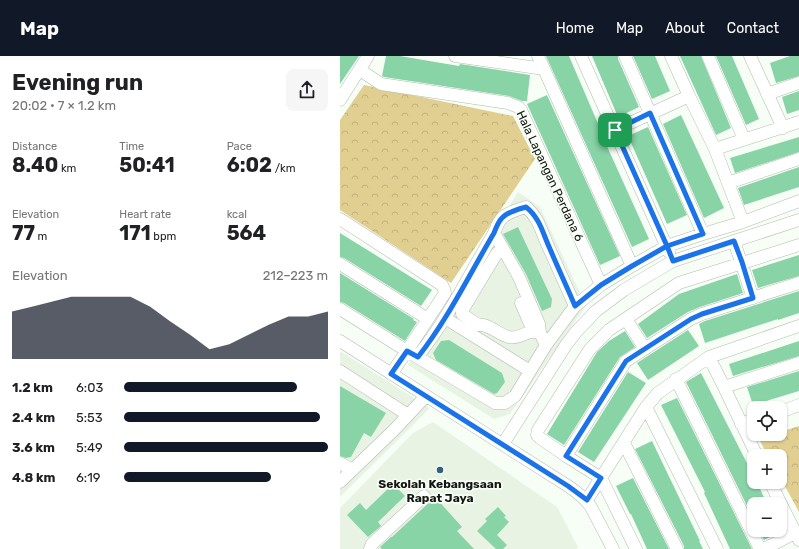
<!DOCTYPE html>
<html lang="en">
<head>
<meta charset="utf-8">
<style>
  :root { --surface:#fff; --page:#f6f6f6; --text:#202124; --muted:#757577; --accent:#111827 }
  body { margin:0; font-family:Rubik,sans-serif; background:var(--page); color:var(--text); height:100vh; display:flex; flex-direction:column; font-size:15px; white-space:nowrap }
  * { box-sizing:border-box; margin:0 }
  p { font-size:13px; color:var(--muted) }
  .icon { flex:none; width:22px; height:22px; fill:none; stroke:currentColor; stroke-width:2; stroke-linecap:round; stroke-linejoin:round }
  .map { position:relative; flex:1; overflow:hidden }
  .drawer { display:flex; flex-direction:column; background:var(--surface); width:340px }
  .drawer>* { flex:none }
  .controls { position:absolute; left:407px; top:345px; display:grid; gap:8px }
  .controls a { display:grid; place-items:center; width:40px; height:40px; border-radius:8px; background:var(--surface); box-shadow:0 1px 3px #0004; font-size:20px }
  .pin { position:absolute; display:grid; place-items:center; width:34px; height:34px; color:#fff; margin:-17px; border-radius:8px; box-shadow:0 2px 6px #0006 }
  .round { display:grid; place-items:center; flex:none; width:42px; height:42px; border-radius:8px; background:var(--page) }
  .headline { display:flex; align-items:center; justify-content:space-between; height:68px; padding:0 12px }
  h1 { font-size:22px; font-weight:700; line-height:30px }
  .stats { display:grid; grid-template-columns:repeat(3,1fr); gap:6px; height:68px; padding:4px 12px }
  .stats div { display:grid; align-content:center }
  .stats b { font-size:20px; font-weight:700 }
  .stats small { font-size:11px; font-weight:400 }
  .stats p { font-size:11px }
  .chart { height:112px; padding:8px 12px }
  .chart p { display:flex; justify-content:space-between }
  .chart svg { width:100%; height:72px; margin-top:4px; fill:var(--accent); opacity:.7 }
  ul { padding:0 12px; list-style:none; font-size:13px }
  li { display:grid; grid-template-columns:64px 48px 1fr; align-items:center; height:30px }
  li i { height:10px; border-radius:5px; background:var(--accent) }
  header { display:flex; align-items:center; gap:24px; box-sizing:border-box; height:56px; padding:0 20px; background:var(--accent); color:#fff }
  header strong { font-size:19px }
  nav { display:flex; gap:22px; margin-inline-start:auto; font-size:14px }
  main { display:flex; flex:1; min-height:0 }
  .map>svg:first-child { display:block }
</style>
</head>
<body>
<header>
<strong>Map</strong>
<nav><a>Home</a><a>Map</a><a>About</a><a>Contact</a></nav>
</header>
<main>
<section class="drawer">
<div class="headline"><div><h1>Evening run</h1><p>20:02 · 7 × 1.2 km</p></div><a class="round"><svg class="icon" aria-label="share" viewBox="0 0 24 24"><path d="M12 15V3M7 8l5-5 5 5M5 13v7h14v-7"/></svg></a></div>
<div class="stats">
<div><p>Distance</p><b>8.40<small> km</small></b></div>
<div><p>Time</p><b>50:41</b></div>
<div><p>Pace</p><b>6:02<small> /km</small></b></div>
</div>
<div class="stats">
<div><p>Elevation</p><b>77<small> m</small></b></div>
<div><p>Heart rate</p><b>171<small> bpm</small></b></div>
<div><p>kcal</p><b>564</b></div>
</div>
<div class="chart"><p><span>Elevation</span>212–223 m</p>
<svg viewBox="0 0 160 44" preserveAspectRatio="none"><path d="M0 44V15L10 12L20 9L30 6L40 6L50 6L60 6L70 12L80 21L90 29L100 38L110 35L120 29L130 23L140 18L150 18L160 15V44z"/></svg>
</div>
<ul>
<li><b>1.2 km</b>6:03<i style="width:85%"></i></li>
<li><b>2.4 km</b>5:53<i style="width:96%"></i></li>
<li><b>3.6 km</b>5:49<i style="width:100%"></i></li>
<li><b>4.8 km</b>6:19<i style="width:72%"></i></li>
</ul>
</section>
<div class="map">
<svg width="459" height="493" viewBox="0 0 459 493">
  <defs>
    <pattern id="forest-crowns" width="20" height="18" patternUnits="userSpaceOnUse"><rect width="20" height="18" fill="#e1cf91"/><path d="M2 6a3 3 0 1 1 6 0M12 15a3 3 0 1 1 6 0" fill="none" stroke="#c0b17c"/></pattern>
  </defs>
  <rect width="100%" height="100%" fill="#f7fef5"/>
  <!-- built -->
  <path fill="#e8f3e3" d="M178,136L200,151L246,250L170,358L154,363L68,309Z
    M0,295L90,352L0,441Z
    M93,366L217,451L238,491L236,493H0V452L73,377Z"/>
  <!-- forest -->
  <path fill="url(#forest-crowns)" d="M24,29L173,60L195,103L111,227L0,154V64Z
    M459,370V456L440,421V400H428L419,383L433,378H440V376Z"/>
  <!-- building -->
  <path fill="#88d4a6" d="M0,0H19L0,28Z
    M46,0H60L119,10L120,8L190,19L187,45H182L169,40L44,21L42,20Z
    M206,0H229L262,77H261L309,183L292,191Z
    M252,0H278V3L299,51L278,61Z
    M293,0H315L330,35L312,43Z
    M340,0H361L391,72L376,79Z
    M376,0H392L419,63L406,69Z
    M450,0H459V20L436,27L430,7Z
    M459,35V54L447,58L442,41Z
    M207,39L280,200L260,209L187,48Z
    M341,59L384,152L364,162L323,68Z
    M308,71L347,159L327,168L288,80Z
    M459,81V96L395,117L390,102Z
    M459,111V131L404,149L398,132Z
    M178,171L212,243L211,251L202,255L186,218L163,178Z
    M0,177L92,234L81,250L4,202L0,201Z
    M459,199V220L418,232L412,214Z
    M0,217L74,263L73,264L77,266L65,285L4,247L0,246Z
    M397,218L403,237L360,251L348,256L307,282L298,268L339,238Z
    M459,235V257L438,264V263L365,287L359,268L365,265Z
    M348,274L359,290L308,324L297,307Z
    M285,275L295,291L280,301L224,389L207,378L257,296L269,285Z
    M109,284L162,317L165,326L157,337L154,338L96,304L93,297L101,285Z
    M459,285V300L393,320L389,308Z
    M459,315V335L413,349L407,331Z
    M288,316L306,327L254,406L238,396Z
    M361,317L410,413H411L414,420V426H417L427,448H414V464L346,326Z
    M0,330L46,357L31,381L24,377L11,401L6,402L0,400Z
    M337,342L412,493H390L364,437L365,436L321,349Z
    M312,385L360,485H359L363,493H344V490L295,393Z
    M293,422L329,493H307L291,458H290L276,430Z
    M53,428L65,440L38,466L41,470L28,481L7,459L20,447L26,454Z
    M95,441L122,471L117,475L134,493H42L40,491L51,481H52Z
    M158,451L166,460L164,461L169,466L157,479L167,489L163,493H156L137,475L147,465L145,463Z
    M419,474H439L440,476L424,484Z"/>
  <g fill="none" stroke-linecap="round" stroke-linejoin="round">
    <defs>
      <path id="minor" d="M115,0L204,13L292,210
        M198,0L204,13
        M241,0L329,196
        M285,0L363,178
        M331,0L349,40L375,93L388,127L403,166
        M368,0L404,83
        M410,0L443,72
        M20,14L41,28L168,47L178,51L181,54L261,229
        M427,38L459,27
        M0,44L28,0
        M275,74L349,40
        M375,93L459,66
        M388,127L459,103
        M0,163L102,229L104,233L105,237L67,295L51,318
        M154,177L179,221L199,268L200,277L206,289
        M394,185L413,242
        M0,208L88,263
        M181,247L193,275
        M0,253L67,295L155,347H165L175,340L206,289L235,250L261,229L292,210L327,190L363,178L403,166L459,145
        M105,262L190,315
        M286,263L305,293
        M138,269L122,258V255L157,197
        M131,273C133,271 134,270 136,269C148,266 158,279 169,281C181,284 187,272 199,277
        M0,285L228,430C237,436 245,442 251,451L273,493
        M77,301C108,263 129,219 154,177C156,172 158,166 162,162C167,157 179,153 186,151C199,162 201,175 208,190C217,210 226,230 235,250
        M369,301L384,331L417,400
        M0,315L68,359
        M336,323L420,493
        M384,331L459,307
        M306,351L377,493
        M440,356L459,349
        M401,368L414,364
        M284,387L337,493
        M163,388L226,289L236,276L256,255L284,234L333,205L459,164
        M226,400L286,305L351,263L362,258L459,227
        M0,407L12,414
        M0,426L54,374L86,340
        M430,426L459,484
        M247,444L306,351L318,337L369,301L459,270
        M30,493L32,488L84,440
        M296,493L261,422L226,400L200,382L197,379L198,374L250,293L269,274L339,227L459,189
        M424,493L455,477"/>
    </defs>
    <!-- minor casing -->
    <use href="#minor" stroke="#b4bab1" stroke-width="13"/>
    <!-- minor -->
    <use href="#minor" stroke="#fff" stroke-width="12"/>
  </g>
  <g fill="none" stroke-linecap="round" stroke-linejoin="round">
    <defs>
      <path id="route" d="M275,74L327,190L292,210L261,229L235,250C227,231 218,212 210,193C203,178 200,162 186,151C179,153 167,156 162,162C158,166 156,172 154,177C129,219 108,263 78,301L67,295L51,318L228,430L247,444L261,422L226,400L286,305L351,263L362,258L413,242L402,206L394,185L333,205L327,190L363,178L310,57L275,74"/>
    </defs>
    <!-- route casing -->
    <use href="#route" stroke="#fff" stroke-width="8"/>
    <!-- route -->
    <use href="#route" stroke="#1a73e8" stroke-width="5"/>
  </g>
  <!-- markers -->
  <circle fill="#31617f" stroke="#f7fef5" stroke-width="1.5" cx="100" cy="414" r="4"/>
  <g text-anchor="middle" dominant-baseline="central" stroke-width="3.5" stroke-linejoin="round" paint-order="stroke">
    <!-- street labels -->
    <g font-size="12" fill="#141613" stroke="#f7fef5">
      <text transform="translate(210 120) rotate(65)">Hala Lapangan Perdana 6</text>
    </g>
    <!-- poi labels -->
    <g font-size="12" font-weight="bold" fill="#141613" stroke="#f7fef5">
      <text x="100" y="428">Sekolah Kebangsaan<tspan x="100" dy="14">Rapat Jaya</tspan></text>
    </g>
  </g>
</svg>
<div class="controls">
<a><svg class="icon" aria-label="locate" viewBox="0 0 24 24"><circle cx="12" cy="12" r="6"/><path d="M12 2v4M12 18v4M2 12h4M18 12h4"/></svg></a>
<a>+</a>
<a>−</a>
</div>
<div class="pin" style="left:275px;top:74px;background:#1e9e55"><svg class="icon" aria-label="arrive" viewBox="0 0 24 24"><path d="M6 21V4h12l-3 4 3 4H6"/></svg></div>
</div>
</main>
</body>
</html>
